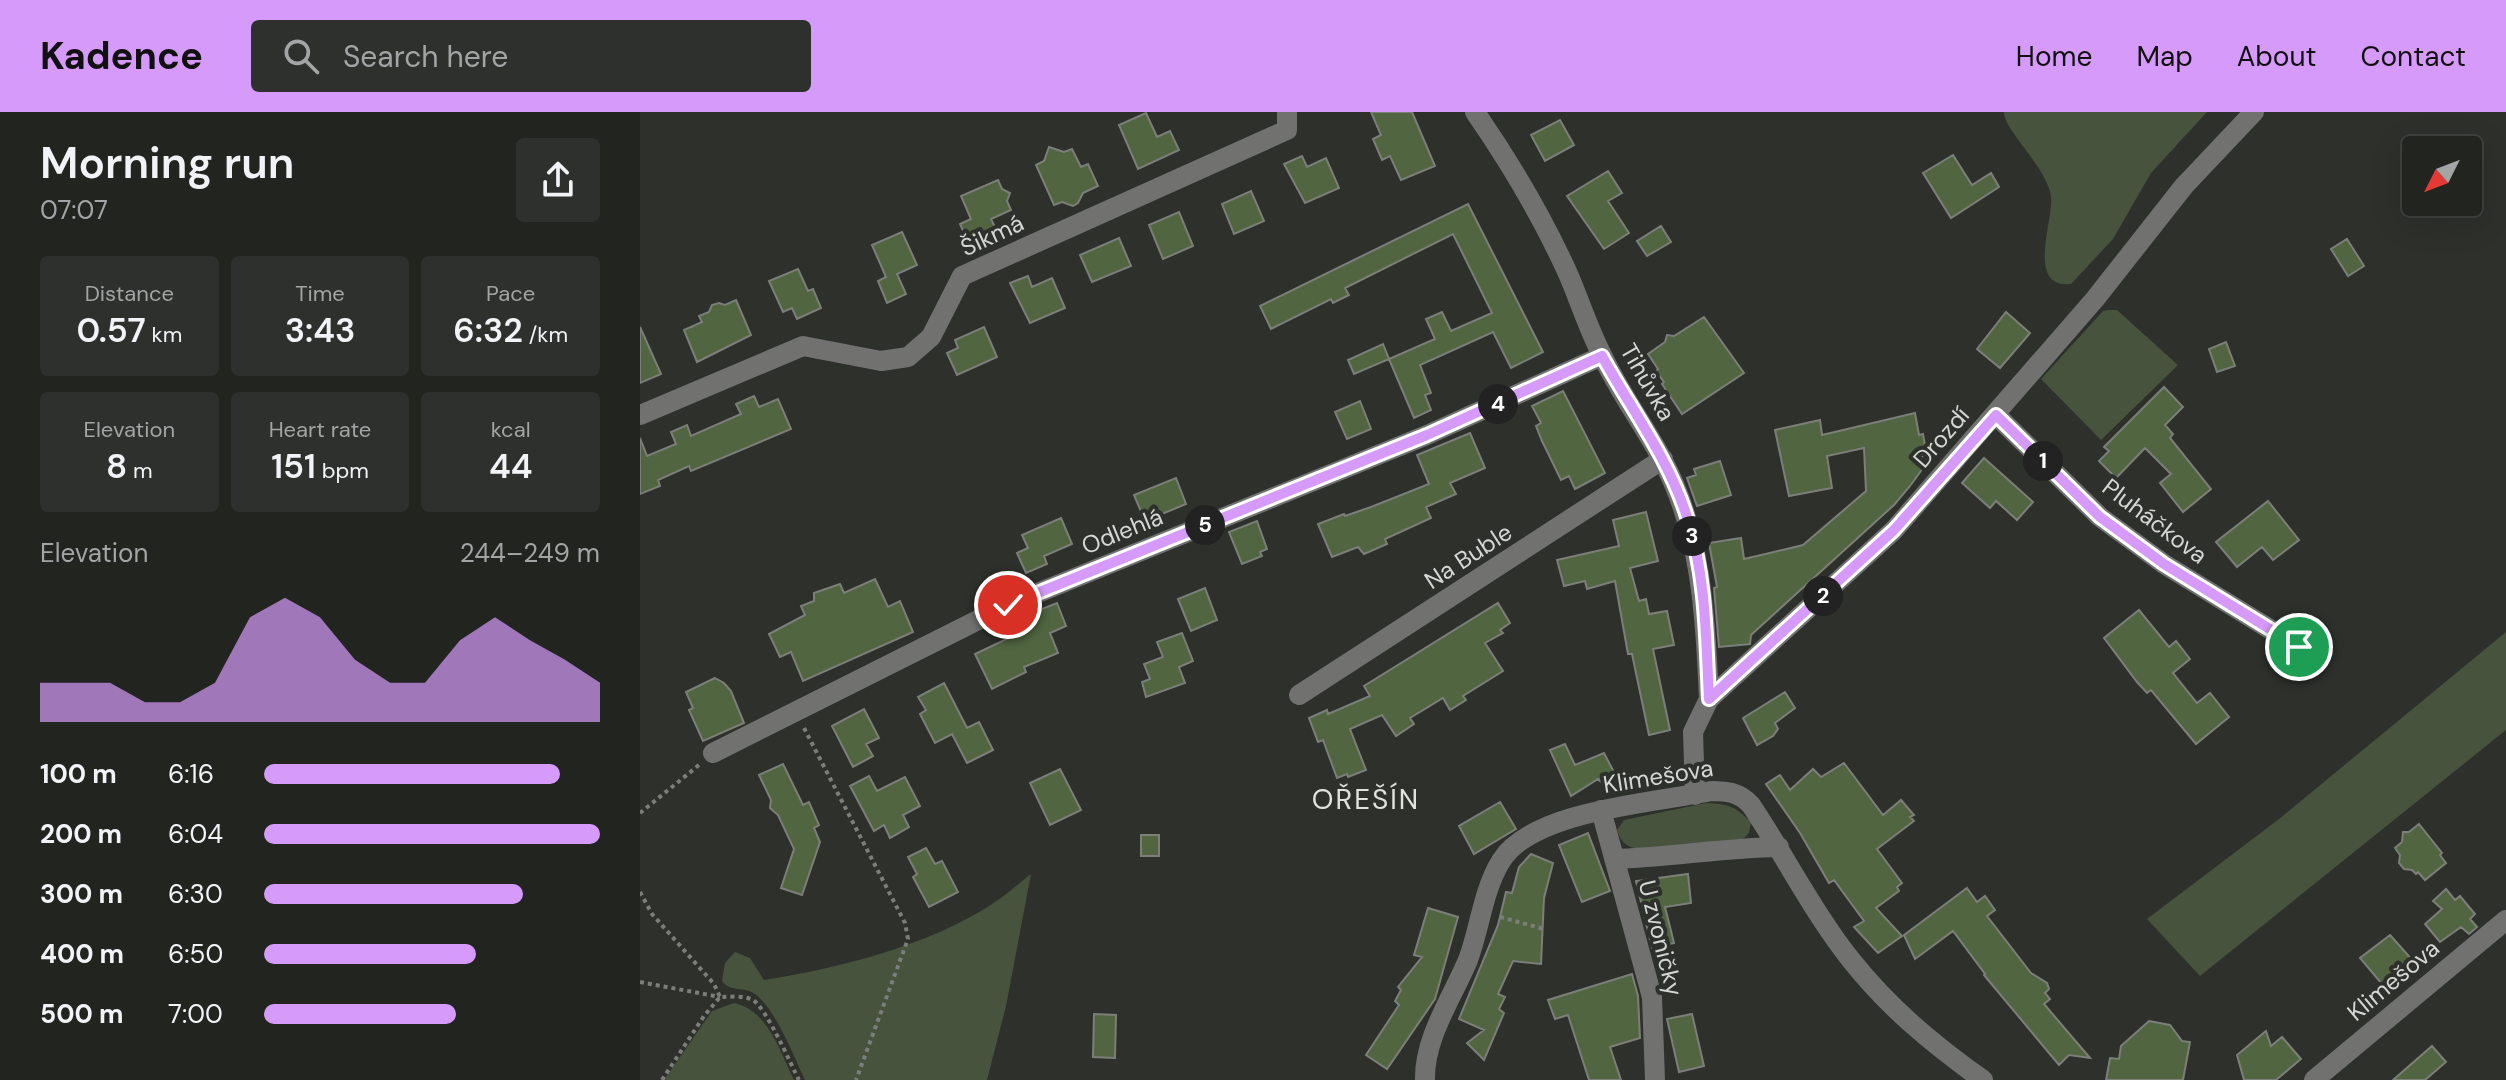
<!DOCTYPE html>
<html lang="en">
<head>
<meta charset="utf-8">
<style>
  :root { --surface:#222420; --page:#2e302d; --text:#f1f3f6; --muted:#a2a4a5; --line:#3f413e; --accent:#d69bfa }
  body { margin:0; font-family:"DM Sans",sans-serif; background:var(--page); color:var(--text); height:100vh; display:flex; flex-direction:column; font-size:30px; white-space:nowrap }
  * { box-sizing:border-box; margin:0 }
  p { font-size:26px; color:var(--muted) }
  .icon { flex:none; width:44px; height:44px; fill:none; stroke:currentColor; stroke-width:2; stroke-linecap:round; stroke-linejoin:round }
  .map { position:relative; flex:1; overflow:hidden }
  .details { display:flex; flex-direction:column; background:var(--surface); width:640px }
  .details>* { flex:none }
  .needle { width:52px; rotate:228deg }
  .tools { position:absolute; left:1762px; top:24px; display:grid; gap:16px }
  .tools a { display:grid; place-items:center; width:80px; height:80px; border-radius:8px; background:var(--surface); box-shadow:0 8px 32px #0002,0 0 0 2px var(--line); font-size:40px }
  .pin { position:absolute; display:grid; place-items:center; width:68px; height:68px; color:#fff; margin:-34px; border:4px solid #fff; border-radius:50%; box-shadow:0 2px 8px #0007 }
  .km { position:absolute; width:40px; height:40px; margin:-20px; border-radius:50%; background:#222; color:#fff; font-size:22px; line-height:40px; text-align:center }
  .round { display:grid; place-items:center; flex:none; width:84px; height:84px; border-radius:8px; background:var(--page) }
  .overview { display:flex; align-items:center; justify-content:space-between; height:136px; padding:0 40px }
  h1 { font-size:44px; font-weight:600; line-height:60px }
  .stats { display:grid; grid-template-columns:repeat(3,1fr); gap:12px; height:136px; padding:8px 40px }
  .stats div { display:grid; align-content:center; border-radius:8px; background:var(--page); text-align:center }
  .stats b { font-size:34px; font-weight:600 }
  .stats small { font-size:22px; font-weight:400 }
  .stats p { font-size:22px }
  .chart { height:224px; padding:16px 40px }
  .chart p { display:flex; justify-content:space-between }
  .chart svg { width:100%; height:144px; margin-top:8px; fill:var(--accent); opacity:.7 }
  ul { padding:0 40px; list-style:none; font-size:26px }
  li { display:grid; grid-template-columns:128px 96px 1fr; align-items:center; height:60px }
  li i { height:20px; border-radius:10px; background:var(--accent) }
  header { display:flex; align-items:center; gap:48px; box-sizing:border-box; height:112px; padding:0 40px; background:var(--accent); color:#111 }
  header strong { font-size:38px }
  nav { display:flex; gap:44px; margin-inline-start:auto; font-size:28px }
  .search { width:560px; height:72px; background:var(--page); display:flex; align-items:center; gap:20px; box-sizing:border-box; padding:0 28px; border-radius:8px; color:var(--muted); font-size:30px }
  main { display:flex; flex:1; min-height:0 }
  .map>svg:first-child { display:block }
</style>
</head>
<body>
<header>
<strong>Kadence</strong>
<div class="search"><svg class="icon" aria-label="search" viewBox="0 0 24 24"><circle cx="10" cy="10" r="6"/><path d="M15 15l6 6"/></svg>Search here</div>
<nav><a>Home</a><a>Map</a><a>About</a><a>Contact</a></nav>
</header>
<main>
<section class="details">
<div class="overview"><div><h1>Morning run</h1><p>07:07</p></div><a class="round"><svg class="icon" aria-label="share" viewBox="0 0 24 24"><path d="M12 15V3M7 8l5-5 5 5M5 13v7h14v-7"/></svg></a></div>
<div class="stats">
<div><p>Distance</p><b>0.57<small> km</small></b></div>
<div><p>Time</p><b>3:43</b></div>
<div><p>Pace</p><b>6:32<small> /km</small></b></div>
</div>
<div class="stats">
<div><p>Elevation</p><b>8<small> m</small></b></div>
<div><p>Heart rate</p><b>151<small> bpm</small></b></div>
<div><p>kcal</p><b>44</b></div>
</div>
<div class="chart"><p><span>Elevation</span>244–249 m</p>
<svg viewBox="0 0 160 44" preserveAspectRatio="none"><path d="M0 44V32L10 32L20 32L30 38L40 38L50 32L60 12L70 6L80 12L90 25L100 32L110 32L120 19L130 12L140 19L150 25L160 32V44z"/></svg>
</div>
<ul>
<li><b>100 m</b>6:16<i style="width:88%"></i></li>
<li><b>200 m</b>6:04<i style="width:100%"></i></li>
<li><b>300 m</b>6:30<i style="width:77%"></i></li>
<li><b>400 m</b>6:50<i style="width:63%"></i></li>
<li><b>500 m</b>7:00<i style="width:57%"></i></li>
</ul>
</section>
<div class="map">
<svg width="1866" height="968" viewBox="0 0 1866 968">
  <rect width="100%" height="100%" fill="#2d302b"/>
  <!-- green -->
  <path fill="#47533d" d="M1364,0H1567L1511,61L1473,127L1431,172C1385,177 1414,107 1411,85C1408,56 1364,19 1364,0Z
    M1468,198H1477L1538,253L1461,328L1401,267L1463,199Z
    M1866,520V618L1560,864L1507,807L1639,707Z
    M1066,691C1090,692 1094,694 1111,710L1109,721L1103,727L1000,738C986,734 982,732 977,718L984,708Z
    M391,762L366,894L347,968H165C153,943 136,898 115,882C104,874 91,881 82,869L85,851L95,840L110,846L124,868C199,856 288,834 352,792C366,783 378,772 391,762Z
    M94,891C128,898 140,940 154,968H24L72,899Z"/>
  <!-- building -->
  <path fill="#516540" stroke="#7c7f79" stroke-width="2" d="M731,0H772L795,54L761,68L750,44L742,48L733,27L741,23Z
    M506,1L517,25L530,19L539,38L498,57L479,13Z
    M920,8L934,33L905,49L891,23Z
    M409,35L424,40L432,37L441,55L448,52L458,74L443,81L438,91L433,94L422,90L414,93L396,53L404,49Z
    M1313,43L1332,73L1351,61L1359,75L1311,106L1283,61Z
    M662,44L667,55L686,46L699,76L665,91L644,52Z
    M968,59L982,81L968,89L989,121L964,137L927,84Z
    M358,68L362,77L370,81L367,89L371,98L351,107L358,121L329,132L320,112L331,107L321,84Z
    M611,79L624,109L594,122L582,92Z
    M828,92L903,240L871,256L853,220L780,253L791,281L785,283L791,298L774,306L749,247L795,227L786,207L802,200L811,219L852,201L813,122L705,176L709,183L693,191L691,187L631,217L620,194Z
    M539,100L553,134L523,147L509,113Z
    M1021,114L1031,130L1007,144L997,129Z
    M262,120L277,153L257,162L266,182L247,191L238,169L246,165L232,133Z
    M479,126L491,154L452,170L440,143Z
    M1707,127L1724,154L1708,164L1691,137Z
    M158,157L168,179L173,177L181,196L157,207L152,196L143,200L129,169Z
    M388,164L392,175L412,166L425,196L390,211L370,171Z
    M96,188L111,223L57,250L44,218L62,210L59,204L69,200L72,193L79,191L85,193Z
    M1366,200L1390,221L1360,256L1337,237Z
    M1064,205L1104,261L1042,302L1022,272L1024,270L1016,259L1018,257L1008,242L1025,230L1027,223L1034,224Z
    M0,215L21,262L0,271Z
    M344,215L357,245L317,263L307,241L318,236L315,228Z
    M1586,230L1595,254L1577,260L1569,237Z
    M743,232L749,247L714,262L708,248Z
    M1524,275L1543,295L1525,313L1533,322L1530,326L1571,377L1543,400L1520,371L1531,362L1505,336L1476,366L1459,349L1469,339L1464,335Z
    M923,279L965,361L935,377L929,364L921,368L902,329L896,314L901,311L892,294Z
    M114,284L119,295L138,287L151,317L51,359L49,354L18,368L20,374L0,382V326L7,344L36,332L31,320L47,313L51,324L101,302L96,292Z
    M720,289L731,317L707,327L695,300Z
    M1275,301L1279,323L1283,322L1286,340L1280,347L1286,352L1270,374L1254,393L1111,523L1110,532L1079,535L1074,476L1077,475L1069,431L1101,426L1104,447L1163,433L1226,379L1224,336L1187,344L1192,376L1149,384L1135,318L1180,308L1182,323Z
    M830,321L845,356L810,371L816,382L786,395L791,406L745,427L747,432L724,442L718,435L692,445L678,412L704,402L705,404L731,395L789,372L777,343Z
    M1344,346L1393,390L1377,408L1356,389L1350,396L1322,371Z
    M1080,349L1091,383L1057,394L1047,366L1056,363L1054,357Z
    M536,366L546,392L505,409L494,383Z
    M1628,389L1659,428L1633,448L1622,435L1597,455L1576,430Z
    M1006,400L1018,449L990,456L999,489L1006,487L1009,502L1027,499L1034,533L1013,537L1030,618L1009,623L992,542H988L975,469L947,477L945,469L924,474L917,448L979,434L973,408Z
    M421,406L432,432L404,444L407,452L386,461L377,441L388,436L382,423Z
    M617,409L627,437L620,440L622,444L602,452L589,420Z
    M235,467L248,495L260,489L273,520L163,569L151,540L140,545L129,522L165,503L161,494L174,489V481L200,472L204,481Z
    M565,476L577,508L551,519L538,487Z
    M417,491L426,514L410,521L418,541L384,555L386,560L352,577L335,542L394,514L389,502Z
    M858,491L870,511L860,518L863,521L845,531L863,559L823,584L826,588L810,598L803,586L770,606L774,612L756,624L742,603L710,617L726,658L708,665L707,662L697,666L683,628L678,630L669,606L687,598L688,602L730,584L724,574Z
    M1499,498L1529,535L1536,529L1550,547L1533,561L1557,591L1570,581L1589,605L1556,632L1511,578L1507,581L1497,570L1464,526Z
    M542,521L553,549L539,555L545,571L506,585L502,570L510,567L504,552L523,545L517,530Z
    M75,566L84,571L91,579L104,611L63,629L49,598L53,596L46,580Z
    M304,571L327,616L339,610L353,638L327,651L312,622L295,631L280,602L286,598L278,585Z
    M1145,580L1155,596L1135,611L1138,617L1133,624L1117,633L1103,606Z
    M224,597L239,626L226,632L233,644L213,655L192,614Z
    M925,632L935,653L964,641L976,664L962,671L958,667L931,684L910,638Z
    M1204,651L1243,703L1261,688L1274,703L1270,705L1274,709L1237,737L1262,771L1257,775L1259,779L1236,796L1262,824L1238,841L1214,815L1224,809L1194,768L1189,771L1160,721L1126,672L1140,663L1150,678L1173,657L1181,665Z
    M143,652L163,693L169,690L179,713L174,716L180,730L162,783L141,776L154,737L138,703L130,696L131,688L119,663Z
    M420,657L441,698L410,713L390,671Z
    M229,664L237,679L265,665L280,694L263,703L269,715L250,726L244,713L234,719L210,674Z
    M860,690L876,717L834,742L819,714Z
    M1779,712L1802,741L1800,743L1806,751L1785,768L1778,760L1776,762L1772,758L1764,757L1759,751L1760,743L1755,736L1762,730L1763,720H1769Z
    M948,721L970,779L942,790L919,733Z
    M501,723H519V744H501Z
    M286,736L295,752L302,749L318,780L289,795L273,765L277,762L268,745Z
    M891,742L913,751L904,786L901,852L873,849L858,882L865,885L859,897L864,901L844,948L827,931L844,918L819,907L858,813L866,780L872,781L879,755Z
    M1048,762L1051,791L1025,795L1034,831L1012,836L996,769Z
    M1327,776L1337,790L1345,784L1355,798L1347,804L1391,861L1407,871L1409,877L1405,881L1410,887L1404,892L1450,946L1429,943L1419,953L1344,863L1345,862L1313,819L1275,847L1264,823Z
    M1806,777L1815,788L1820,784L1835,802L1830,807L1837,815L1829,822L1821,815L1800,830L1785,812L1802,797L1793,789Z
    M788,796L818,805L795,887L747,957L726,943L759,893L755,889L761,878L758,875L782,845L774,843Z
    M1750,823L1775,851L1771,856L1772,857L1747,878L1720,846Z
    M992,862L998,884L1000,926L970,935L981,968H949L928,903L915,907L908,888Z
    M454,902L476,903L475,946L453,945Z
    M1052,902L1064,954L1039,960L1027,907Z
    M1509,909L1530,913L1542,929L1550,930L1543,968H1466L1470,946L1479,947L1481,934Z
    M1626,919L1631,934L1642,925L1661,947L1636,968H1604L1597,943Z
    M1792,934L1806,950L1785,968H1753Z"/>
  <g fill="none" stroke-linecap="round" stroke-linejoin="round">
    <!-- path -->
    <path stroke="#7c7e7a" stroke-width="4" stroke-dasharray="4 4" stroke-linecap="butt" d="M164,616L265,811L268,827L216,968
      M0,701L59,653
      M0,780L12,802L74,872L80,885
      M860,805L904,817
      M0,870L80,885
      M22,968L64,904L80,885C90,885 103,883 113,888C127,897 150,951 159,968"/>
    <!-- minor -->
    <path stroke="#717270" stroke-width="20" d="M835,0C871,52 903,106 929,164C940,190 949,218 962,243C979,280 1004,313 1023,349C1062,422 1065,505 1069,587
      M0,303L163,234L241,249L268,245L291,225L322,164L647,18V0
      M1356,303L1460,405L1524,452L1659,535
      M659,583L1023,347
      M73,641L368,493L787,323L962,244
      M1055,683L1053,620L1069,587L1254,418L1455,187L1544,74L1614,0
      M961,698L1012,885L1015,968
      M974,747C1030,745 1084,736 1139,735
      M785,968C784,926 812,886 828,848C840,816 843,778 861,749C892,698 1015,691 1071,679C1087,679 1099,680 1111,693C1145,744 1173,800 1211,848C1249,896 1294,933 1343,968
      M1674,968L1866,808"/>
  </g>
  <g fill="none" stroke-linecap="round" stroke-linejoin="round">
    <defs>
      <path id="route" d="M368,493L787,323L962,244C991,297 1029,347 1047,405C1066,463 1066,526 1069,587L1254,418L1356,303L1460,405L1524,452L1659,535"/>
    </defs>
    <!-- route casing -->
    <use href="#route" stroke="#fff" stroke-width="16"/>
    <!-- route -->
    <use href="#route" stroke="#d69bfa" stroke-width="10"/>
  </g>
  <g text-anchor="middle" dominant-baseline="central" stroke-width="8" stroke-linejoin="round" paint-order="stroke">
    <!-- street labels -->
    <g font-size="24" fill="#d5d7d4" stroke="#2d302b">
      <text transform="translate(352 123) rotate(-25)">Šikmá</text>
      <text transform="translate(1008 270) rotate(60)">Tihůvka</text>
      <text transform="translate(1301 325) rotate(-49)">Drozdí</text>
      <text transform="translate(1515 409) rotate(37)">Pluháčkova</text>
      <text transform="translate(482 419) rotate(-22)">Odlehlá</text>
      <text transform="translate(828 444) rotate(-33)">Na Buble</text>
      <text transform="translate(1018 664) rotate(-9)">Klimešova</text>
      <text transform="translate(1021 826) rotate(76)">U zvoničky</text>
      <text transform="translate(1753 868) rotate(-40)">Klimešova</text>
    </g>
    <!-- quarter labels -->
    <g font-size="28" letter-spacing="2" fill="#dfe3dc" stroke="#2d302b">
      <text x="726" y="687">OŘEŠÍN</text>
    </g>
  </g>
</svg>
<div class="tools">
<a><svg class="needle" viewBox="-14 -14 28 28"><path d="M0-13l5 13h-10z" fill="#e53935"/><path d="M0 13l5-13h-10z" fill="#a2a4a5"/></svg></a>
</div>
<div class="pin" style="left:1659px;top:535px;background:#1e9e55"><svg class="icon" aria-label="arrive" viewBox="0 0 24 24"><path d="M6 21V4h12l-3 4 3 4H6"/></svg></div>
<div class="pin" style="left:368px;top:493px;background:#d93025"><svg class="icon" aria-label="check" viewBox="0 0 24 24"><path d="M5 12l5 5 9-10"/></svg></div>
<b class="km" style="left:1403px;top:349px">1</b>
<b class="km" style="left:1183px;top:484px">2</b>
<b class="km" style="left:1052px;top:424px">3</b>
<b class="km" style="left:858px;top:292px">4</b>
<b class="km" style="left:565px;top:413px">5</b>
</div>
</main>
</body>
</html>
